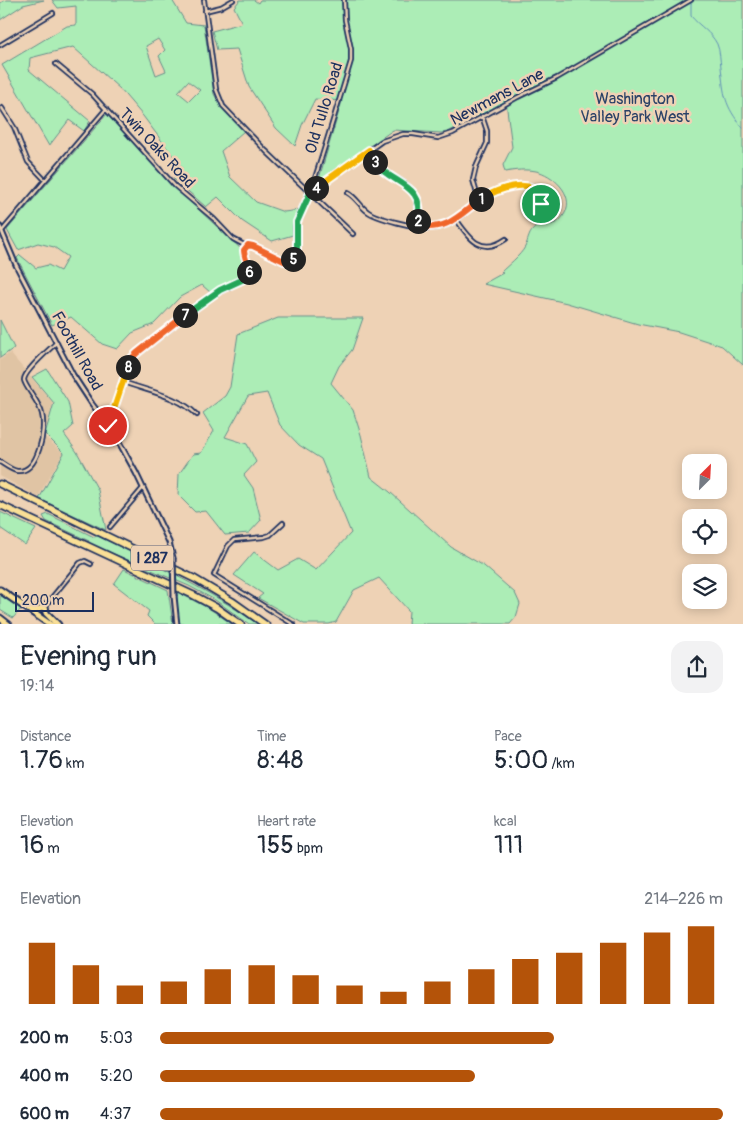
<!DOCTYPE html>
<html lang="en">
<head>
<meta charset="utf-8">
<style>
  :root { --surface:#fff; --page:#f2f2f3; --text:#1f2937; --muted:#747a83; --accent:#b45309 }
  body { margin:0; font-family:Pangolin,sans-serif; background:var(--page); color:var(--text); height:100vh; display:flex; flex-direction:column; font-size:19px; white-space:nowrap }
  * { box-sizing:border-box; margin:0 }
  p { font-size:16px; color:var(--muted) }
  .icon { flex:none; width:28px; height:28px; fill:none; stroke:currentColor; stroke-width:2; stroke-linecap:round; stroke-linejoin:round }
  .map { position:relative; height:624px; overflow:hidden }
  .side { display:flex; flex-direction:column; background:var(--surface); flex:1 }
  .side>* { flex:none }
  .needle { width:32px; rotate:24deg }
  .controls { position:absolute; left:682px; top:454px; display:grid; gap:10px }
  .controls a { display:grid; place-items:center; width:45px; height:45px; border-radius:10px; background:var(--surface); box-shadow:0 2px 12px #0003; font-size:25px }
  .scale { position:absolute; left:15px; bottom:12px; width:79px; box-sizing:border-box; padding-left:5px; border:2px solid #1b2f5e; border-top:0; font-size:14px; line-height:18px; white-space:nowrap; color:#1b2f5e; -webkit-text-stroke:4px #eed2b5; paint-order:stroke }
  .pin { position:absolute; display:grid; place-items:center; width:42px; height:42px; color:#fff; margin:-21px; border:2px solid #fff; border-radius:50%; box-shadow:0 1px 5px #0007 }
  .km { position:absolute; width:25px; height:25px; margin:-12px; border-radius:50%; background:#222; color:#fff; font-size:14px; line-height:25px; text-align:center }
  .round { display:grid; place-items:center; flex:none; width:52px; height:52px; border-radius:15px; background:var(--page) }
  .headline { display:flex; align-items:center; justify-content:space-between; height:85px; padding:0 20px }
  h1 { font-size:28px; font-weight:600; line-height:38px }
  .stats { display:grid; grid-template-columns:repeat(3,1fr); gap:8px; height:85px; padding:5px 20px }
  .stats div { display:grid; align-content:center }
  .stats b { font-size:25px; font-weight:600 }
  .stats small { font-size:14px; font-weight:400 }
  .stats p { font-size:14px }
  .chart { height:140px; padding:10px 20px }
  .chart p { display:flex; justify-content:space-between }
  .chart svg { width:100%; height:90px; margin-top:5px; stroke:var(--accent); stroke-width:6 }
  ul { padding:0 20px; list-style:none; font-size:16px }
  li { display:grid; grid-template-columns:80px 60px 1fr; align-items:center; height:38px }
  li i { height:12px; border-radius:6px; background:var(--accent) }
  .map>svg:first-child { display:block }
</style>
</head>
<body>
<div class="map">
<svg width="743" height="625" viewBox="0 0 743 625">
  <rect width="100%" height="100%" fill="#eed2b5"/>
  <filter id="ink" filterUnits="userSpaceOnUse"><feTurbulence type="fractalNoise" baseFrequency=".02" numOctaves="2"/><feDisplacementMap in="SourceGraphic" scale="10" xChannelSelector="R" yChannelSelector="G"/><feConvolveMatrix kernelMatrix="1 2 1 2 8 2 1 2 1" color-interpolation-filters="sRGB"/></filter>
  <g filter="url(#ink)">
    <!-- built -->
    <path fill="#e0c4a4" d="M10,353L53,403L44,436L63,453L38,497L0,476V360Z"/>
    <!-- green -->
    <path fill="#acedb6" stroke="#648e8a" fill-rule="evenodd" d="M6,0H44L23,5L0,20V3Z
      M52,0H172L186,23L204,25L214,94L219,103L244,131L221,151L230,177L256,202L284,212L299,210L293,235L272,241L242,221L218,197L206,207L173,178L182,168L143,116L120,89L73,47L30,58L29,70L90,121L84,131L69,120L49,146L2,65L67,26L76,25V6L58,8ZM158,39L165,50L159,56L166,71L156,75L146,46ZM188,81L200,90L189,101L178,92Z
      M240,0H254L258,3L260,0H743V365L722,346L679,332L638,324L567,303L483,284L503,273L501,272C508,265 520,256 525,247C529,239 528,233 536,227C546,220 555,231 565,213C575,194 552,174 536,171C525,169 516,170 505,172L503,165L512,147L506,102L477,117L476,115L465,121V123L448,132L441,133L393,130L318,182L342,101L315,99L302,125L295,146L276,128L249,87L237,49L217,50L212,31L242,23L234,7Z
      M107,114L170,183L241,249L244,274L211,293L202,285L180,297L154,324L132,333L117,349L102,344L71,317L52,325L17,258L20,255L36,268L48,265L60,271L68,257L54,247L38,243L18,250L7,230Z
      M278,318H363L352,350L339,366L331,383L353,410L361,435L371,477L390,492L451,547L484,566L515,593L520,604L516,617L510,624H408L409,611L379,578L354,590L336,622L329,624H304L258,598L263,594L234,575L254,552L278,570L298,559L316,570L351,533L321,459L299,445L280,425L267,393L248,396L225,437L247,444L256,462L244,475L253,488L261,520L249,533L225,535L206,511L195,512L178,495L179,474L193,454L201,453L214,431L203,413L225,396L230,387L238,334Z
      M0,320L14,348L0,358Z
      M47,369L68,402L73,426L64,434L77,452L98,490L106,530L39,499L64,453L45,434L54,403L32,377Z
      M0,512L36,529L25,545L0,528Z
      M48,514L94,537L98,536L156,564L155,565C193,584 224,600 258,624H249L215,600L189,586L88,543L89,541L46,521L43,516Z
      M124,569L168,590L173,624H155L147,616L149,611L114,584Z
      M177,592L210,609L232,624H180L177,613Z
      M0,595L21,609L13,618L0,610Z"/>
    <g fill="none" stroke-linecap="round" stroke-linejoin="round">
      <!-- stream -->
      <path stroke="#6292b7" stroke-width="1" d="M691,1V16C699,26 711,32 717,44C720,51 720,60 721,67C724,95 724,105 743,128"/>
      <defs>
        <path id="minor" d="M204,0L216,89L223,106L266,151L353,234
          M205,11L221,7L233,0
          M0,45L53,13
          M56,64L92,94L175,186L214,219L233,239L246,246
          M2,108L14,127L28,162L45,180
          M369,150C372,157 375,164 381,170C387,175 395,178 402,182C418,191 421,209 417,226
          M311,192L382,141L403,134H413L438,138L453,133L518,97L557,78L691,0
          M348,193C356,197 360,206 367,211C377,219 417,228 430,228C436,228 443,226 449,223C460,218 470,207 480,200C496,189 528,177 543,195
          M539.5 201a5.5 5.5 0 1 1 11 0a5.5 5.5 0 1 1-11 0Z
          M479,201L473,180L476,167L487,143V131L482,116
          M456,219C470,239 481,256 506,239
          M2,231L106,109
          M123,382C147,391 179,396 197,415
          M108,425L133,357L214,294L246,278L249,271C249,262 241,255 246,246H253L284,261L288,262C304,255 293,236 296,223C301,209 309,196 314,181C327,141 339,101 351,61V49L345,20L344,0
          M0,462C5,465 11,470 17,471C39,473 46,429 42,414C40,403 25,387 24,380C24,371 50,349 57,342
          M283,523L270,535L264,537L234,540L228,546L214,575L294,625
          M110,527L143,488
          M45,606L80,563L85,561L91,564"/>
        <path id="tertiary" d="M0,227L16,265L73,375L92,404L114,433L136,473L169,542L173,558
          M174,596L177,625"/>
        <path id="trunk" d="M0,590L51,625
          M31,608L38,610L45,606L46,613L58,625
          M0,618L9,625"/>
        <path id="motorway" d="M0,484L195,579L232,601L266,625
          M0,505L193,595L217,608L241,625"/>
      </defs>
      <!-- minor casing -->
      <use href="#minor" stroke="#1b2f5e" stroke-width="6"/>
      <!-- tertiary casing -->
      <use href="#tertiary" stroke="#1b2f5e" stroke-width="7"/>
      <!-- trunk casing -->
      <use href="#trunk" stroke="#1b2f5e" stroke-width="9"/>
      <!-- motorway casing -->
      <use href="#motorway" stroke="#1b2f5e" stroke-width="9"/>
      <!-- minor -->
      <use href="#minor" stroke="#eed2b5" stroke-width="2.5"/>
      <!-- tertiary -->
      <use href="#tertiary" stroke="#eed2b5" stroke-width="3"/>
      <!-- trunk -->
      <use href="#trunk" stroke="#fadf96" stroke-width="5"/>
      <!-- motorway -->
      <use href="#motorway" stroke="#fadf96" stroke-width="5.5"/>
      <defs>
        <path id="tertiary-bridge" d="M173,558L174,596"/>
      </defs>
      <!-- tertiary-bridge casing -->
      <use href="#tertiary-bridge" stroke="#1b2f5e" stroke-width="7" stroke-linecap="butt"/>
      <!-- tertiary-bridge -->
      <use href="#tertiary-bridge" stroke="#eed2b5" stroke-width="3"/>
    </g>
  </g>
  <g fill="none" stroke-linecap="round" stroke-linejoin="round" filter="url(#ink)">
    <defs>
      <path id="split-1" d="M481,199C498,189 528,177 543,195L540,199L541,204"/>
      <path id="split-2" d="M418,221L417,226C448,231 458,216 481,199"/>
      <path id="split-3" d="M375,162C389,184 427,183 418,221"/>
      <path id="split-4" d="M316,188L369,150L375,162"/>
      <path id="split-5" d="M293,259L297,249V222L310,193L316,188"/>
      <path id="split-6" d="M249,272C249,264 244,258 244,250L248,245L253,246L284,261L288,262L293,259"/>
      <path id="split-7" d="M185,315L220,290L246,278L249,272"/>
      <path id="split-8" d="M128,367L130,360L137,353L185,315"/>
      <path id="split-9" d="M108,426L128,367"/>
    </defs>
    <!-- split-1 casing -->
    <use href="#split-1" stroke="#fff" stroke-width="10"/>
    <!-- split-2 casing -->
    <use href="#split-2" stroke="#fff" stroke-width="10"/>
    <!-- split-3 casing -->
    <use href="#split-3" stroke="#fff" stroke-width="10"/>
    <!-- split-4 casing -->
    <use href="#split-4" stroke="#fff" stroke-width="10"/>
    <!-- split-5 casing -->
    <use href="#split-5" stroke="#fff" stroke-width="10"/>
    <!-- split-6 casing -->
    <use href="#split-6" stroke="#fff" stroke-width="10"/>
    <!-- split-7 casing -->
    <use href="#split-7" stroke="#fff" stroke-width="10"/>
    <!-- split-8 casing -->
    <use href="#split-8" stroke="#fff" stroke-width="10"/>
    <!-- split-9 casing -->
    <use href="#split-9" stroke="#fff" stroke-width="10"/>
    <!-- split-1 -->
    <use href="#split-1" stroke="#f5b400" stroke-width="6"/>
    <!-- split-2 -->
    <use href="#split-2" stroke="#f0652b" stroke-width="6"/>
    <!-- split-3 -->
    <use href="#split-3" stroke="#22a559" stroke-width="6"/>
    <!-- split-4 -->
    <use href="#split-4" stroke="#f5b400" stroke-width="6"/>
    <!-- split-5 -->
    <use href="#split-5" stroke="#22a559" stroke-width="6"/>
    <!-- split-6 -->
    <use href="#split-6" stroke="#f0652b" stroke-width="6"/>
    <!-- split-7 -->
    <use href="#split-7" stroke="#22a559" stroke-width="6"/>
    <!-- split-8 -->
    <use href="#split-8" stroke="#f0652b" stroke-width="6"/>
    <!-- split-9 -->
    <use href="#split-9" stroke="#f5b400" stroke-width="6"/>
  </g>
  <g text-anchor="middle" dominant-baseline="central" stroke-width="5" stroke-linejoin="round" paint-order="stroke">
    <!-- shield labels -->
    <rect fill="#eed2b5" stroke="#5a6078" stroke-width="1" x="131" y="545.5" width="42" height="25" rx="4"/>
    <g font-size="15" font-weight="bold" fill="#1b2f5e">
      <text x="152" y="558">I 287</text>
    </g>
    <!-- street labels -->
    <g font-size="16" fill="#1b2f5e" stroke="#eed2b5">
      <text transform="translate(497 97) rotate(-28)">Newmans Lane</text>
      <text transform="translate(324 108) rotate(-73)">Old Tullo Road</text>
      <text transform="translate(157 148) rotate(47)">Twin Oaks Road</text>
      <text transform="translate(77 351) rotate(61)">Foothill Road</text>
    </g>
    <!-- park labels -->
    <g font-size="16" fill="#2a4267" stroke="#eed2b5">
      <text x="635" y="99">Washington<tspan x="635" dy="18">Valley Park West</tspan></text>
    </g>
  </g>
</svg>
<div class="controls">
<a><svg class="needle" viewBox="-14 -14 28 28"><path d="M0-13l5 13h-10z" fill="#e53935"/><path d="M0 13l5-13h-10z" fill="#747a83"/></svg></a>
<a><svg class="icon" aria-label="locate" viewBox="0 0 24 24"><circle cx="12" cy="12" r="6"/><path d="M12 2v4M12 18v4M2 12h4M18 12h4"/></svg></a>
<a><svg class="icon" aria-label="layers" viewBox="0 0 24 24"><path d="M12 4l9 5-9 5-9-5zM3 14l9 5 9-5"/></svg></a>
</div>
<div class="scale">200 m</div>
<div class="pin" style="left:541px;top:204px;background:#1e9e55"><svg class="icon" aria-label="arrive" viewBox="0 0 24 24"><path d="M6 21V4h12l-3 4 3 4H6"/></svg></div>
<div class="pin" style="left:108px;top:426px;background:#d93025"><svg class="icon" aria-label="check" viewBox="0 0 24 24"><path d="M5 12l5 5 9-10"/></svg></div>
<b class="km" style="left:481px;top:199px">1</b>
<b class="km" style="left:418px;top:221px">2</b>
<b class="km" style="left:375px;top:162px">3</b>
<b class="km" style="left:316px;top:188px">4</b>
<b class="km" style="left:293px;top:259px">5</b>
<b class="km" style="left:249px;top:272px">6</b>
<b class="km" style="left:185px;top:315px">7</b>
<b class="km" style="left:128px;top:367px">8</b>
</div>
<section class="side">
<div class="headline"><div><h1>Evening run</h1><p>19:14</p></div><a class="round"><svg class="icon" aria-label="share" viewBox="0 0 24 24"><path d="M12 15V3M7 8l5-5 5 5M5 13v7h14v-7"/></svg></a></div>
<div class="stats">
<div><p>Distance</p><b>1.76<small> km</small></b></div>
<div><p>Time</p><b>8:48</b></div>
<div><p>Pace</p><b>5:00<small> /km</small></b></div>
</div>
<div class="stats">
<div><p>Elevation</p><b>16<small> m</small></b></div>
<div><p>Heart rate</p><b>155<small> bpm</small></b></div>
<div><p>kcal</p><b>111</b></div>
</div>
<div class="chart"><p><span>Elevation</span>214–226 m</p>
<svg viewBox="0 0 160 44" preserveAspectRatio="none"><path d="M5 44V14M15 44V25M25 44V35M35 44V33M45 44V27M55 44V25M65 44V30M75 44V35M85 44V38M95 44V33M105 44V27M115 44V22M125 44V19M135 44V14M145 44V9M155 44V6"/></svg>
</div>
<ul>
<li><b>200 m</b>5:03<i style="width:70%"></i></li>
<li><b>400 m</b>5:20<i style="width:56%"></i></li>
<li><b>600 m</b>4:37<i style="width:100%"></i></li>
</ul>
</section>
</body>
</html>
